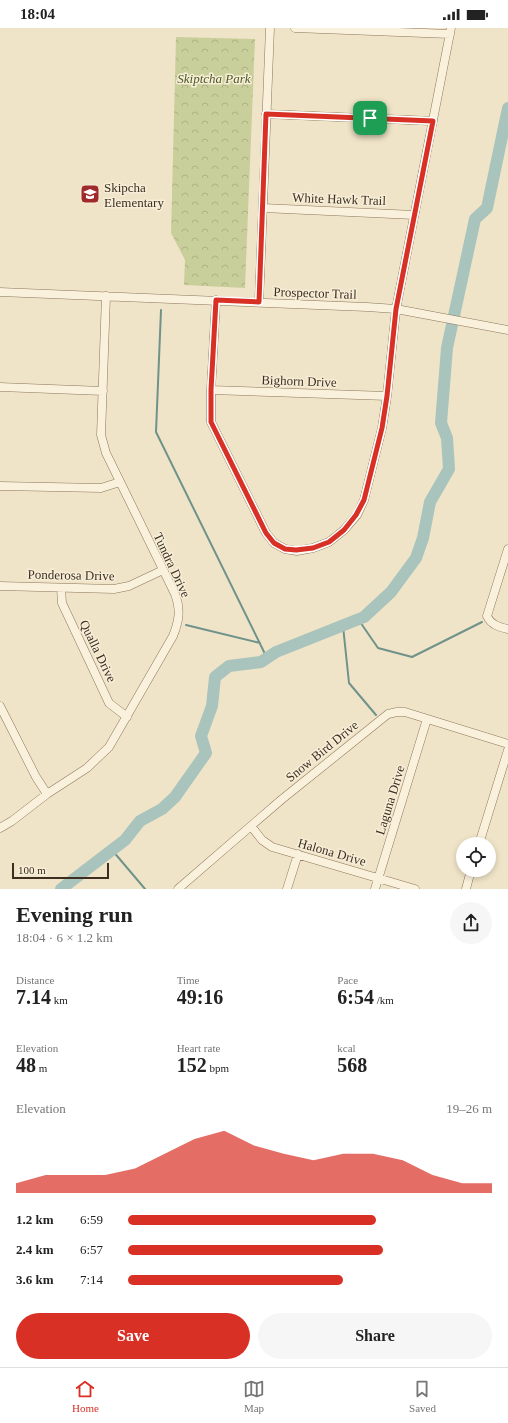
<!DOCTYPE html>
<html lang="en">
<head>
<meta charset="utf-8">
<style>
  :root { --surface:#fff; --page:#f6f6f6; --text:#222; --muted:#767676; --line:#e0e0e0; --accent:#d93025 }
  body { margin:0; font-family:Georgia,serif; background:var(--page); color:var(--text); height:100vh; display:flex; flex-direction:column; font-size:15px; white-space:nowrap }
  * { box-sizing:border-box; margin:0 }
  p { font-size:13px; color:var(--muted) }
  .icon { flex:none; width:22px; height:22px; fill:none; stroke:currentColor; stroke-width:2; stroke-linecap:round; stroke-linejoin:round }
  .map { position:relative; height:861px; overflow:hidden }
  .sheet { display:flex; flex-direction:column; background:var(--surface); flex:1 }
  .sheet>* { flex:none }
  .tools { position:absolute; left:456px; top:809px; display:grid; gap:8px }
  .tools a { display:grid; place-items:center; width:40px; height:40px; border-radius:50%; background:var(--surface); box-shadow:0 2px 6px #0003; font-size:20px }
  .scale { position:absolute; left:12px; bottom:10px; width:97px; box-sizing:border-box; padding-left:4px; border:2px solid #3d2e20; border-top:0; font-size:11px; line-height:14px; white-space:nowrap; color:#3d2e20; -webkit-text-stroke:3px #f7eed8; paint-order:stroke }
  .pin { position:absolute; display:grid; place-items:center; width:34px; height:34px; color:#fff; margin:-17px; border-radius:8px; box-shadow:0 2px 6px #0006 }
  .round { display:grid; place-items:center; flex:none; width:42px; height:42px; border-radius:21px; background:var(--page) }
  .headline { display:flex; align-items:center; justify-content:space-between; height:68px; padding:0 16px }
  h1 { font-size:22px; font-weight:800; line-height:30px }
  .stats { display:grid; grid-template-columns:repeat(3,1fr); gap:6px; height:68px; padding:4px 16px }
  .stats div { display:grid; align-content:center }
  .stats b { font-size:20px; font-weight:800 }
  .stats small { font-size:11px; font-weight:400 }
  .stats p { font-size:11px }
  .chart { height:112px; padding:8px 16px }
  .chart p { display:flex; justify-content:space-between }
  .chart svg { width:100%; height:72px; margin-top:4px; fill:var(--accent); opacity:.7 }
  .button { display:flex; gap:8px; margin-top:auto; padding:8px 16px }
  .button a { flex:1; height:46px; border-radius:24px; background:var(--accent); color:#fff; font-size:16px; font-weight:800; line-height:46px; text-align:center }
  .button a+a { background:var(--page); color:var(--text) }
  ul { padding:0 16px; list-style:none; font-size:13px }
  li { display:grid; grid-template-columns:64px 48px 1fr; align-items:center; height:30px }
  li i { height:10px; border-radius:5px; background:var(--accent) }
  .status { display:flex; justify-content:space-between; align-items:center; height:28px; padding:0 20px; background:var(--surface); direction:ltr }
  .status svg { height:11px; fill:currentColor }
  .menu { display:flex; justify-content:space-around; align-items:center; height:56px; border-top:1px solid var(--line); background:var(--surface); font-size:11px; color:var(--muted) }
  .menu a { display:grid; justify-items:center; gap:2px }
  .menu .selected { color:var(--accent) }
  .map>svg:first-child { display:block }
</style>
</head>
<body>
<div class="status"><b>18:04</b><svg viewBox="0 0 49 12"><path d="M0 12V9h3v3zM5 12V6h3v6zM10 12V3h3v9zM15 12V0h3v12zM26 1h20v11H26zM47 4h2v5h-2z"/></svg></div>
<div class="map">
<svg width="508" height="861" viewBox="0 0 508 861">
  <defs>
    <pattern id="park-crowns" width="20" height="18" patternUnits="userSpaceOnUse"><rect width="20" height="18" fill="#c9cf9b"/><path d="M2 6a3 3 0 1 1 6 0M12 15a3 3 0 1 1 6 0" fill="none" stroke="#aeb285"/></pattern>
  </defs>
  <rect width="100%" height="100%" fill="#f0e4c8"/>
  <!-- park -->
  <path fill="url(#park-crowns)" d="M176,9L255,11L245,260L184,257L185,232L171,205Z"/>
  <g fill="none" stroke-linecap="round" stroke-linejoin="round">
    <!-- stream -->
    <path stroke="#6f938a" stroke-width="2" d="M161,282L156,404L267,630
      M358,591L378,620L412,629L482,594
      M186,597L260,615
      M343,598L349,655L376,687
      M112,822L145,861"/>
    <!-- river -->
    <path stroke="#a9c4bc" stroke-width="12" d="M61,861L125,812L140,793L162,781L175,769L206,725L201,708L212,678L215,649L229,638L261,634L276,624L364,589L391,564L416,530L423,510L430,474L449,441L447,410L441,395L447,320L475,191L487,180L508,80"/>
    <defs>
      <path id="minor" d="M295,0L450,6
        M266,86L433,93
        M263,180L414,187
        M0,264L367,279L396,281L508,302
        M216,272L211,362V394L266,505L274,515L285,521L297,523L313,520L329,514L344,502L357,487L364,472L382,400L387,368L396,281L451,0
        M259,274L270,0
        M0,359L103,363
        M211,362L387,368
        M0,458L101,460L120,454
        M508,521L487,588C491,597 499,599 508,601
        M0,558L114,561L129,558L163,542
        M61,560L62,575L109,675L127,689
        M0,678L36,749L47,766
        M251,798L262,812L272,819L415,861
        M0,800L12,793L47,766L87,740L109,719L173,608C179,593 181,582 175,566L106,425L101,407L106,268
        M479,816L508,722
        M178,861L281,772L388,686L397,684H405L508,716
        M287,861L298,826
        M375,861L427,691
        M466,861L471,842"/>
    </defs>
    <!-- minor casing -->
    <use href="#minor" stroke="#8d765c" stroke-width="9"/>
    <!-- minor -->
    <use href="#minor" stroke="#faf1dc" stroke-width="8"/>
  </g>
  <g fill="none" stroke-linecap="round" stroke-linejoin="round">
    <defs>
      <path id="route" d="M266,86L433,93L396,281L387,368L382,400L364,472L356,487L344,502L329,514L313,520L296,522L285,521L274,515L266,505L211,394V362L216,272L259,274Z"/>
    </defs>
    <!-- route casing -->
    <use href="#route" stroke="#fff" stroke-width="8"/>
    <!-- route -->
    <use href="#route" stroke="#d93025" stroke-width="5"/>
  </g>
  <!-- icons -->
  <defs>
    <symbol id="school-square" viewBox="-11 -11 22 22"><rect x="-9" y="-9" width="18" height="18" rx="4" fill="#9e2a2b" stroke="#f7eed8"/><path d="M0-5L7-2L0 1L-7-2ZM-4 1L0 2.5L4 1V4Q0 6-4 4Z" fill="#fff"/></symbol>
  </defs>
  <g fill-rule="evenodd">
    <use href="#school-square" x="79" y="155" width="22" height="22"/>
  </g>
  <g text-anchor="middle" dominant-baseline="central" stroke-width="3" stroke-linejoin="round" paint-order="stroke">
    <!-- park labels -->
    <g font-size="13" font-style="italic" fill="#4d5a26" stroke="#f7eed8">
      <text x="214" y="50">Skiptcha Park</text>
    </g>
    <!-- poi labels -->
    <g font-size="13" fill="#3d2e20" stroke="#f7eed8" text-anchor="start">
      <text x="104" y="159">Skipcha<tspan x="104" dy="15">Elementary</tspan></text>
    </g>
    <!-- street labels -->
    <g font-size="13" fill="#3d2e20" stroke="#f7eed8">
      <text transform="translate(339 171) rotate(2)">White Hawk Trail</text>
      <text transform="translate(315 265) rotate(2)">Prospector Trail</text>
      <text transform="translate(299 353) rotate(2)">Bighorn Drive</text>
      <text transform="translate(172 537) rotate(65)">Tundra Drive</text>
      <text transform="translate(71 547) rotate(1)">Ponderosa Drive</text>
      <text transform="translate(98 623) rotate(64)">Qualla Drive</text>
      <text transform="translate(322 723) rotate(-39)">Snow Bird Drive</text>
      <text transform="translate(390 772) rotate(-73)">Laguna Drive</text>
      <text transform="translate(332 824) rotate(16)">Halona Drive</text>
    </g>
  </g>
</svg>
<div class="tools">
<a><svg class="icon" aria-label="locate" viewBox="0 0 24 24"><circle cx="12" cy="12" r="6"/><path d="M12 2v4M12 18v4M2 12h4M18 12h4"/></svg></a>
</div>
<div class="scale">100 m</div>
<div class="pin" style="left:370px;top:90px;background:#1e9e55"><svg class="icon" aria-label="arrive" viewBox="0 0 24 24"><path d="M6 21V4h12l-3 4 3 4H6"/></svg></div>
</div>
<section class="sheet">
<div class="headline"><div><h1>Evening run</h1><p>18:04 · 6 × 1.2 km</p></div><a class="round"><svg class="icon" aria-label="share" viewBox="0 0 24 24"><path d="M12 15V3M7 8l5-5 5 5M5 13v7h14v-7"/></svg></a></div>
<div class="stats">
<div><p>Distance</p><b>7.14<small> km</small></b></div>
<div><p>Time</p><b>49:16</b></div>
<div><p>Pace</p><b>6:54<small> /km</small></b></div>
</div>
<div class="stats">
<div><p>Elevation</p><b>48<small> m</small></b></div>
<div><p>Heart rate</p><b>152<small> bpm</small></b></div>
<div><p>kcal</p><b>568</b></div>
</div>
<div class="chart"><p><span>Elevation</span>19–26 m</p>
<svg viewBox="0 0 160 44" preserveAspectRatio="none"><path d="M0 44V38L10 33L20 33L30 33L40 29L50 20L60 11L70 6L80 15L90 20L100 24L110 20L120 20L130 24L140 33L150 38L160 38V44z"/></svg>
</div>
<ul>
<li><b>1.2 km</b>6:59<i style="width:68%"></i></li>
<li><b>2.4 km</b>6:57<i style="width:70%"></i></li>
<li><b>3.6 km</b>7:14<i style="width:59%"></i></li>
</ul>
<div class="button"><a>Save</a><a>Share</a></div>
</section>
<nav class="menu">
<a class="selected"><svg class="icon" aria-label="home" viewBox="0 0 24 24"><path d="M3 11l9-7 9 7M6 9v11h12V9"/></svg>Home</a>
<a><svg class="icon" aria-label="map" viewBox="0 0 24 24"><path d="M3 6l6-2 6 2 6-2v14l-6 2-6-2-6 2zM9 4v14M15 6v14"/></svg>Map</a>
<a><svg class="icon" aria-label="saved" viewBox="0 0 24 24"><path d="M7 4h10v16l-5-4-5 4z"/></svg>Saved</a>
</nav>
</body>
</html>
